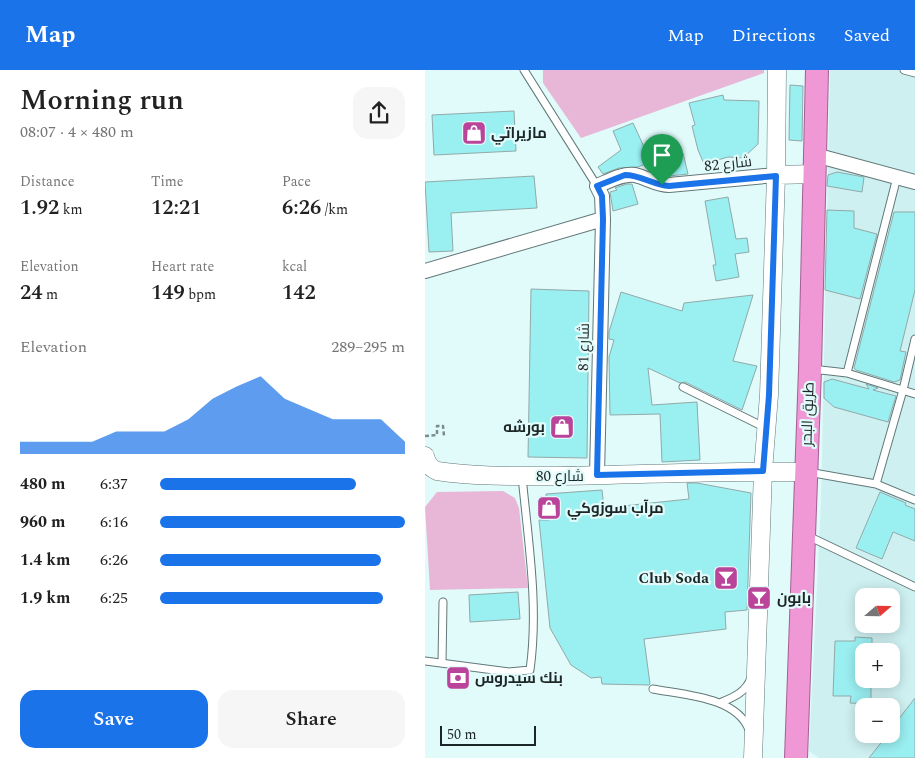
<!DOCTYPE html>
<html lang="en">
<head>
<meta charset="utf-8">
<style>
  :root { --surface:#fff; --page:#f6f6f6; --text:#222; --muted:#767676; --accent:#1a73e8 }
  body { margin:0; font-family:Spectral,Cairo,serif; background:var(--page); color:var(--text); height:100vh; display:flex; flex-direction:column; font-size:19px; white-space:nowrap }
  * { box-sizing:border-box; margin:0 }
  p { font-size:16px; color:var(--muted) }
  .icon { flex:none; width:28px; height:28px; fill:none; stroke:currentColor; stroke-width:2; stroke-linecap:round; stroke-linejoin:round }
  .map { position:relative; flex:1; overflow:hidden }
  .details { display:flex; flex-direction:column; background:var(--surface); width:425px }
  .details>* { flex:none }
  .needle { width:32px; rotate:70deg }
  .tools { position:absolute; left:430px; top:518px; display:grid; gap:10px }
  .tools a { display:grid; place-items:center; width:45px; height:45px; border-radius:10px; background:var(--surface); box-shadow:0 2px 12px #0003; font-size:25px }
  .scale { position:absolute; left:15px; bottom:12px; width:96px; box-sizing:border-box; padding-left:5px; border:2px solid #1d2626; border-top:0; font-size:14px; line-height:18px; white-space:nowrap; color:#1d2626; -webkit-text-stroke:4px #e1fafa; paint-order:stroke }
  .pin { position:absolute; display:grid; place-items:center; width:42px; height:42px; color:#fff; margin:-51px -21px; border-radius:50% 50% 50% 0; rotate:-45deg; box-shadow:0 0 5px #0007 }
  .pin .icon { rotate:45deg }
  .round { display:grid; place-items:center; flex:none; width:52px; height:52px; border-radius:15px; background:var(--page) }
  .summary { display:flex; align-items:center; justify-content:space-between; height:85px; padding:0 20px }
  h1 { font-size:28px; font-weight:600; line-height:38px }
  .stats { display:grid; grid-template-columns:repeat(3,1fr); gap:8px; height:85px; padding:5px 20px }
  .stats div { display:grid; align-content:center }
  .stats b { font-size:21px; font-weight:600 }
  .stats small { font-size:14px; font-weight:400 }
  .stats p { font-size:14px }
  .chart { height:140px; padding:10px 20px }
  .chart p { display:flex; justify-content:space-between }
  .chart svg { width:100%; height:90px; margin-top:5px; fill:var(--accent); opacity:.7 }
  .primary-button { display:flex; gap:10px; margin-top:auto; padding:10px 20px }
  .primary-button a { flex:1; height:58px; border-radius:15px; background:var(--accent); color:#fff; font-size:20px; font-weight:600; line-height:58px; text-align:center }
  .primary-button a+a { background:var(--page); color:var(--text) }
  ul { padding:0 20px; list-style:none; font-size:16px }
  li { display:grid; grid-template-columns:80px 60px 1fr; align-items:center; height:38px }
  li i { height:12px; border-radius:6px; background:var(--accent) }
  header { display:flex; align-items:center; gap:30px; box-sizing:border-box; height:70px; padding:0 25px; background:var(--accent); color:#fff }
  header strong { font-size:24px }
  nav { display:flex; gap:28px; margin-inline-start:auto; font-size:18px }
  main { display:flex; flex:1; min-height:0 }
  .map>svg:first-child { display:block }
</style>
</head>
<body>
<header>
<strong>Map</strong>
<nav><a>Map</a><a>Directions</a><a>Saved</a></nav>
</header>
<main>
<section class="details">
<div class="summary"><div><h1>Morning run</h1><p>08:07 · 4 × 480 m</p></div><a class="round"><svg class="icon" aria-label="share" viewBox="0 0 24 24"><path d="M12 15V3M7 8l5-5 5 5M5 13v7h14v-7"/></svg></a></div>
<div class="stats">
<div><p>Distance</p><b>1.92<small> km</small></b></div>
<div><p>Time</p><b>12:21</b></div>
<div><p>Pace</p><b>6:26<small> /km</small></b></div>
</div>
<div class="stats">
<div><p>Elevation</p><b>24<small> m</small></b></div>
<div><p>Heart rate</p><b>149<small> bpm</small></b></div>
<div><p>kcal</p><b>142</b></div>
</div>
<div class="chart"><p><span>Elevation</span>289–295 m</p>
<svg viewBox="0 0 160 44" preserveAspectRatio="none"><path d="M0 44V38L10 38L20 38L30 38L40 33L50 33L60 33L70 27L80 17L90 11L100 6L110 17L120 22L130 27L140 27L150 27L160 38V44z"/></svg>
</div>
<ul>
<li><b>480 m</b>6:37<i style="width:80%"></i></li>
<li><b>960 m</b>6:16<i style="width:100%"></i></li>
<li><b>1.4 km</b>6:26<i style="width:90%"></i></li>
<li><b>1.9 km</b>6:25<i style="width:91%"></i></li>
</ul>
<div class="primary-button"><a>Save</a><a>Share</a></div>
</section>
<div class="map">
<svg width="490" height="688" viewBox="0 0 490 688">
  <rect width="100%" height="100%" fill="#e1fafa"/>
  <!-- built -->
  <path fill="#cef0f1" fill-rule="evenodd" d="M405,0H490V688H394L384,681L396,433ZM439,526H466V554H439ZM439,581H466V609H439ZM439,636H466V664H439Z"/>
  <!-- green -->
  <path fill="#e8b7d7" d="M118,0H339V3L156,68L118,13Z
    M78,421L90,428L94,438L103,518L5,520L0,437L12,422Z"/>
  <!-- building -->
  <path fill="#9aeff1" stroke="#92a9a9" d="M365,15L378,16L377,71L364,70Z
    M298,25L299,30L334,31L333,74L318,88L303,87L279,94L273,80L267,56L270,55L264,33Z
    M89,41L91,81L9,85L7,45Z
    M208,53L226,92L213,97L194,98L178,104L173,97L196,80L188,61Z
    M258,83L263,104L244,106L230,103L227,88Z
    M412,102L439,107L437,122L402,116L403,105Z
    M109,106L112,138L26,143L28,181L4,182L0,112Z
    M202,114H207L213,134L188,141L185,122L192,120L190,118Z
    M303,127L311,169L322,168L324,182L310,184L314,207L291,211L288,195H291L280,131Z
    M402,140L429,141V158L452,164L435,229L400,220Z
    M469,142H490V220L475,281L481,282L475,310L469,312L431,300L429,298Z
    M106,219L164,221L162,388L103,387Z
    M196,222L257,241L259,233L328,225L308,291L332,296L317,340L260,312L255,313L223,298L227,335L272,332L275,390L237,392L235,344L185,345L184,287L189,270L184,269V262Z
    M407,309L444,319L441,314L453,318L448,320L471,326L463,352L409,337L399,328V312Z
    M262,413H272L326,423L322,540L300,542L301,559L219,569L225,614L224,615L177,614L176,607L166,608L146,595L125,558L114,450H124L121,424L177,420L179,438L264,429Z
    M455,422L481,433L480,435L490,439V471L468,462L457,489L431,478Z
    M93,522L95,549L45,552L44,525Z
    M430,567L447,568V581H439V609H446V634L425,633L426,626H408L410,571H430Z
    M490,628V688H444L463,664H466V659Z"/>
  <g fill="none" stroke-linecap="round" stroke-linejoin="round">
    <defs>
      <path id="service" d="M99,0L172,116
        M479,0L490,3
        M387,299L422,303L490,324
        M422,303L472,107
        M258,317L341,358
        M383,402L451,414L490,430
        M451,414L478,320L490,269
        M383,466L490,517
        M0,591L84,602L105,600C114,536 103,470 97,406
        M17,593L18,532
        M228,619C259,625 312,627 324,660
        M297,632C309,627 321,622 326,608"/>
      <path id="minor" d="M390,85L490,112
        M0,201L178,149
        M172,405L178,149L177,126L172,116C184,111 198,103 210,105C222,108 232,115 244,115L351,105"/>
      <path id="tertiary" d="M351,105L390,104
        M0,386C2,394 5,398 12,401C52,407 94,406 134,406C216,405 298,400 380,402
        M328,688L338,401L344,325L351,105L352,0"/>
      <path id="trunk" d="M371,688L385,299L392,0"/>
    </defs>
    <!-- service casing -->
    <use href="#service" stroke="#627878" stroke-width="9"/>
    <!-- minor casing -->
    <use href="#minor" stroke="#627878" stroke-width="16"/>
    <!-- tertiary casing -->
    <use href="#tertiary" stroke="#627878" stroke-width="19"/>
    <!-- trunk casing -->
    <use href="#trunk" stroke="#a45f92" stroke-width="24"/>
    <!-- path -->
    <path stroke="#7b8b8b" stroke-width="2.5" stroke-dasharray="4 2.5" stroke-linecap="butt" d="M0,366L12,365V356H18L19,366"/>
    <!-- service -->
    <use href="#service" stroke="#fff" stroke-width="7"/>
    <!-- minor -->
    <use href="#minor" stroke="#fff" stroke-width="14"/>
    <!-- tertiary -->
    <use href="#tertiary" stroke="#fff" stroke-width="18"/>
    <!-- trunk -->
    <use href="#trunk" stroke="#f097d6" stroke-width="22"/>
  </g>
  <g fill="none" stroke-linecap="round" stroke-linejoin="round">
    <defs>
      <path id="route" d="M200,105C216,105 228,115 244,116L351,106L344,325L338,401L172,405L178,149L177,126L172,116Z"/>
    </defs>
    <!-- route casing -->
    <use href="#route" stroke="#fff" stroke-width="10"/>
    <!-- route -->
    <use href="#route" stroke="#1a73e8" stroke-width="6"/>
  </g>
  <!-- icons -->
  <defs>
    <symbol id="shop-square" viewBox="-11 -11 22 22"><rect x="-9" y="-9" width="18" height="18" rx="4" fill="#bb449b" stroke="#e1fafa"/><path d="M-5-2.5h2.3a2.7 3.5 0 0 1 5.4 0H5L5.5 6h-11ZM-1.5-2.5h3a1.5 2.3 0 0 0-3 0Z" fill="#fff"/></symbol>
    <symbol id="bar-square" viewBox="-11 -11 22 22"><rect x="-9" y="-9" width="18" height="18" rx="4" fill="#bb449b" stroke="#e1fafa"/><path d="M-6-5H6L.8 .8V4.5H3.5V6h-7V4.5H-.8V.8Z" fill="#fff"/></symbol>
    <symbol id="bank-square" viewBox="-11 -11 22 22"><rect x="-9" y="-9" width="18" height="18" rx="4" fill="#bb449b" stroke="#e1fafa"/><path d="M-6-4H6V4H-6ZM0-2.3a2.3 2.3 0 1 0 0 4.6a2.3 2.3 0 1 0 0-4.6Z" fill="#fff"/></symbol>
  </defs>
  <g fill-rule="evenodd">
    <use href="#shop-square" x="35" y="49" width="28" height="28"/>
    <use href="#shop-square" x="123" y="343" width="28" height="28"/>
    <use href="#shop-square" x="110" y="424" width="28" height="28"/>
    <use href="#bar-square" x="287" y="494" width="28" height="28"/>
    <use href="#bar-square" x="320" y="514" width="28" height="28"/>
    <use href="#bank-square" x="19" y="594" width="28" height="28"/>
  </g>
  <g text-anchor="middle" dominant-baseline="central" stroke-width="4.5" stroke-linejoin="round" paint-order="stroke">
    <!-- poi labels -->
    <g font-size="15" font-weight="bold" fill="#1d2626" stroke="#e1fafa" text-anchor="start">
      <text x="66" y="63">مازيراتي</text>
      <text x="120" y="357" text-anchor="end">بورشه</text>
      <text x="142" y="438">مرآب سوزوكي</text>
      <text x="284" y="508" text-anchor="end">Club Soda</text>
      <text x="352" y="528">بابون</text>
      <text x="50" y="608">بنك سيدروس</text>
    </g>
    <!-- street labels -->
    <g font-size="15" fill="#1d2626" stroke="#e1fafa">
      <text transform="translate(303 94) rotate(-6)">شارع 82</text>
      <text transform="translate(159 277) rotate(-89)">شارع 81</text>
      <text transform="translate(383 344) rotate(-88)">طريق البحر</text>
      <text x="135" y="406">شارع 80</text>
    </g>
  </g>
</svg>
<div class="tools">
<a><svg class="needle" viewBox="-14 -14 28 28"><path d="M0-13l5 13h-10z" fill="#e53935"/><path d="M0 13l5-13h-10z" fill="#767676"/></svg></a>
<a>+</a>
<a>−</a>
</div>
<div class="scale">50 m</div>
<div class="pin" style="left:237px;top:115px;background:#1e9e55"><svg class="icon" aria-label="arrive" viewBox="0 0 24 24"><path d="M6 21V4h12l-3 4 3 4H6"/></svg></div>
</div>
</main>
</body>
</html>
